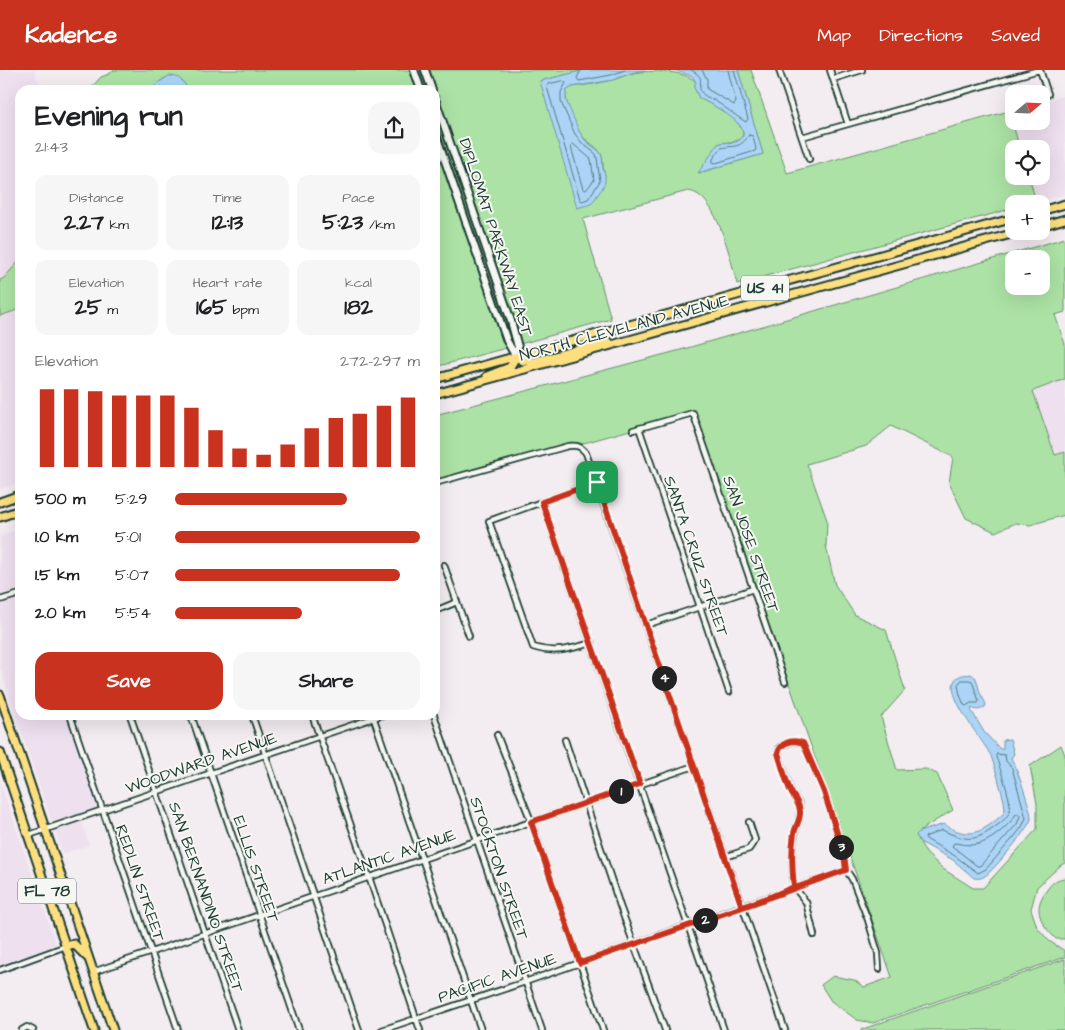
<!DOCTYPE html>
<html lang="en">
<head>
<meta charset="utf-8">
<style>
  :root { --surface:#fff; --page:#f6f6f6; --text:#202124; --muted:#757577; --accent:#c8321e }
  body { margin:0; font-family:"Architects Daughter",sans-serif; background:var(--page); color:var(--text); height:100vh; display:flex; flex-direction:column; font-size:19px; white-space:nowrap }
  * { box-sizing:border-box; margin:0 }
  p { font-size:16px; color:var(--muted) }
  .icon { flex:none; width:28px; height:28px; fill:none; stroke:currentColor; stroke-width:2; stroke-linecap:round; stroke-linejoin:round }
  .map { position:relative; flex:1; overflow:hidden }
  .side { position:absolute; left:15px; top:15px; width:425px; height:635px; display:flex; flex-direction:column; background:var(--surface); border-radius:15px; box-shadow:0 5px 20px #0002 }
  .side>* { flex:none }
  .needle { width:32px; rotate:71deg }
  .buttons { position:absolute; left:1005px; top:15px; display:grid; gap:10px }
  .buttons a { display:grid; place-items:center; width:45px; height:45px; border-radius:10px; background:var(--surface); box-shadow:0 5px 20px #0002; font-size:25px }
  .pin { position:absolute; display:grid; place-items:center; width:42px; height:42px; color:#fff; margin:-21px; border-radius:10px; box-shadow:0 2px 8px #0006 }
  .km { position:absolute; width:25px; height:25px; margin:-12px; border-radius:50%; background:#222; color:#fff; font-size:14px; line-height:25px; text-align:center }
  .round { display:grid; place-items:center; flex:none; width:52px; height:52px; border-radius:15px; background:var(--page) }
  .summary { display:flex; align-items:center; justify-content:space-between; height:85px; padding:0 20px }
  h1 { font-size:28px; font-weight:800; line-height:38px }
  .metrics { display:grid; grid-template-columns:repeat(3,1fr); gap:8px; height:85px; padding:5px 20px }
  .metrics div { display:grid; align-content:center; border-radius:12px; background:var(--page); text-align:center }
  .metrics b { font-size:21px; font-weight:800 }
  .metrics small { font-size:14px; font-weight:400 }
  .metrics p { font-size:14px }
  .chart { height:140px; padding:10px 20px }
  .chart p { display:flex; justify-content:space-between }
  .chart svg { width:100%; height:90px; margin-top:5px; stroke:var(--accent); stroke-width:6 }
  .action { display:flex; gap:10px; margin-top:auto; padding:10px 20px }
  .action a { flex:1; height:58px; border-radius:15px; background:var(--accent); color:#fff; font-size:20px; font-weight:800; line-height:58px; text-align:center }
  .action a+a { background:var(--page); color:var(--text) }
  ul { padding:0 20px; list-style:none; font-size:16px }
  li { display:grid; grid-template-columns:80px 60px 1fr; align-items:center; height:38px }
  li i { height:12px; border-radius:6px; background:var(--accent) }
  header { display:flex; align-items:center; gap:30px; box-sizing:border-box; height:70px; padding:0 25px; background:var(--accent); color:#fff }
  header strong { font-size:24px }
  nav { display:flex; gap:28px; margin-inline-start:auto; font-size:18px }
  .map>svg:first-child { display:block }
</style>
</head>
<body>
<header>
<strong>Kadence</strong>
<nav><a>Map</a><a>Directions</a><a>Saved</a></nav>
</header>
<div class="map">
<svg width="1065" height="960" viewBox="0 0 1065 960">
  <rect width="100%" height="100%" fill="#f3ecf1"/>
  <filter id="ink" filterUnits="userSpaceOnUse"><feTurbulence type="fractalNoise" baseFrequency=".02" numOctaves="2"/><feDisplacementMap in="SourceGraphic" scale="10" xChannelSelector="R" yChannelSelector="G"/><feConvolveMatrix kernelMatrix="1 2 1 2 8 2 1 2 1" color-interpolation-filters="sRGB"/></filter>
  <g filter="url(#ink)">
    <!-- built -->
    <path fill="#efe0f0" d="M0,0H34L41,20H20V190L4,208L0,210Z
      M1065,25V124L1036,132L1029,106H1041V79H1020L1009,41L1014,39V51H1041V32Z
      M20,239V412L0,419V246Z
      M1065,309V382L1055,385L1033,321Z
      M20,459V645H71L104,742L81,750L89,775L63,784L14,642L0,596V466Z
      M0,711L59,883L0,904Z"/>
    <!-- green -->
    <path fill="#ace2a5" stroke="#66906c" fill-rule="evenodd" d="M114,0H411L417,20H188C176,0 166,4 151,20H89L101,7L109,4Z
      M428,0H585L540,11L605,105C602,98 604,88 600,82C596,76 589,73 585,69C576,60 564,33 566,21L572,17C585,15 598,14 611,10C618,9 625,5 633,3C650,0 685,0 696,12L694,17L699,28C712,35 742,48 743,65C737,75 727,70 718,74L699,103L763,84L738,0H751L787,103L1009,41L1020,79H1014V106H1029L1036,132L1028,134H1014V138L737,214C731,191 717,123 688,121L583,149L611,249L520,274L514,250Z
      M435,37L509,252L515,275L512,276L509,270L435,53Z
      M435,70L506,278L435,297Z
      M1065,168V242L1055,245L1065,274V309L1033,321L1055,385L1065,382V445L1030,455L1016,453L995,462L966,448L949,413L953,387L891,356L866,376L807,394L827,450L826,476L835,515L855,545L886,560L905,620L881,647L897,700L926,699L937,704L953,740L927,756L916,765L926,783L943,799L973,818H983L1037,759V734L1030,696L1061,675L1065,685V793L1061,795L1037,817L1031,839L1037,857L1049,871L1065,881V887L873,953L857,950L831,931L821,915L833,906L854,910L864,917L892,907L694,342L435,415V345L677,281ZM1014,189H1041V216H1014Z
      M20,190V239L0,246V210L4,208Z
      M1065,808V869H1056C1041,854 1032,840 1046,821C1052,813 1055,809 1065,808Z
      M1065,889V960H860Z"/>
    <!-- water -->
    <path fill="#abd4f6" stroke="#7398a8" d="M585,0H645L631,3L613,10L572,17L566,21V30L579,61L585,70L600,82L602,87L603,99L605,105V112L602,119L591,134L577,138L540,11Z
      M674,0H738L763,84L698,103L718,74C725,71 735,75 741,69C754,55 707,32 699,28L694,17L696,12L692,6Z
      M169,6C180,6 183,11 188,20H151L159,12Z
      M971,604L976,608L980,623L986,634L985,637C980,640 977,641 972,638L971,640L984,662L1000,679H1003V670L1010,669L1014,684L1011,688C1016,696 1032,741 1031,749C1029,758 993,801 985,806C982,808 979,809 974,808L953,790L920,772L916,765L919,762L944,754C970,771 983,762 1004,743L1005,738L1004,731C1000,716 996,700 991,686C986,673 935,616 960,606C963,604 968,605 971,604Z"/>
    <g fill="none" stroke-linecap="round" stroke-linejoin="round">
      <!-- shore -->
      <path stroke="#577982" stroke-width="1" d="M581,0L577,8L579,11L611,5L625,0
        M691,0C709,9 695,15 702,23C704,26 709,28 712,29C724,36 734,45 746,52L748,49L734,0
        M702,0L707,9V19L734,35L736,32L728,0
        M563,11L566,13L561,22V32L575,64L582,73L596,84L597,88L600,111L588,129L582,131L580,129L547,17L549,14Z
        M749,65L753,66L756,79L755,81L716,93L713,92V89L721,78C735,75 740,79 749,65Z
        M573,74L591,89L594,110L586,120L583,119L571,77Z
        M962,610H969L972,611L979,631L978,633H971L966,636L964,635L960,625L958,615Z
        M997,684L1005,685L1006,691L1012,698L1026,748L1022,757L1014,767L986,799L978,803L955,786L926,769L925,767L942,760C968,772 976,772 999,754C1004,750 1009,746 1010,739C1011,729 1000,698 996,687Z
        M1016,744H1019L1020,746L1017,754L980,796H977L952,776L954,773C962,774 971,776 978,774C990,772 1011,754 1016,744Z"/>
      <defs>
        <path id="minor" d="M779,0L809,89
          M830,0L848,54
          M1040,0L1048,24
          M833,9L862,0
          M802,67L1039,0
          M639,358L729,622
          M633,360L693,343L785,612
          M435,413L568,376C578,375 580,376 586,383L785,960
          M542,432L724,960
          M444,495L469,566
          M0,530L20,524
          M435,541L457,532
          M646,555L753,519
          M592,573C571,579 554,584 533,577L489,451L597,412
          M70,645L178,960
          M130,645L238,960
          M191,645L299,960
          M252,645L359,960
          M312,645L369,807L420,960
          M434,645L542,960
          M373,646L481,960
          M497,665L531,751L603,960
          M565,670L620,836L665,960
          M29,765L382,645
          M725,787L749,779L755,770L749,752
          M814,865L806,832L794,817L793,811L792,790L793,774L796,757L799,750L800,739L799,734L791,722L778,683L780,677C787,672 794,670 803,673L824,721L844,785L846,800L852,809L868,850L878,883L879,899
          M0,900L66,876
          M93,902L694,696
          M22,960L27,957L33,960
          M382,960L525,912L846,800"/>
        <path id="secondary" d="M414,0L421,20
          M425,0L432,20
          M435,29L511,251L518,277L516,287
          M435,62L507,271L516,287"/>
        <path id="primary" d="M1041,141L1065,134
          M1041,156L1065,149
          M516,287L523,291H536L590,276L609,272
          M487,306L510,297L516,287
          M435,309L1014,148
          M435,324L1022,161
          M0,432L20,425
          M0,447L20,440
          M0,625L113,960
          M0,682L94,960
          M66,876L74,874L87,887"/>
      </defs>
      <!-- minor casing -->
      <use href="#minor" stroke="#1f3d34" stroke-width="8"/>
      <!-- secondary casing -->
      <use href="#secondary" stroke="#1f3d34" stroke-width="10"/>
      <!-- primary casing -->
      <use href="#primary" stroke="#1f3d34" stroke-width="11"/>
      <!-- minor -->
      <use href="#minor" stroke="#f6f6f2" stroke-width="4.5"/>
      <!-- secondary -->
      <use href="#secondary" stroke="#f6f6f2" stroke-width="6"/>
      <!-- primary -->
      <use href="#primary" stroke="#fddf80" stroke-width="7"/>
    </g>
  </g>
  <g fill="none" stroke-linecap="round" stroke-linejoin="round" filter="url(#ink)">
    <defs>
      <path id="route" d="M597,412L542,432L640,714L531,752L580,893L763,830L794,817C792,799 791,781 794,763C796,755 801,749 800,741C799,732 793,727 790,720C785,708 782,696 778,683C781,672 793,669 803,673L824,722L844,785L846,800L742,837L597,412"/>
    </defs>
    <!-- route casing -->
    <use href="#route" stroke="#fff" stroke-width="10"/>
    <!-- route -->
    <use href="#route" stroke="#c8321e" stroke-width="6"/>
  </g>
  <g text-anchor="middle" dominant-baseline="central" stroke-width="4" stroke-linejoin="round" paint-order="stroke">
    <!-- shield labels -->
    <g fill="#f6f6f2" stroke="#60746d" stroke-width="1">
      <rect x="741" y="205.5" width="48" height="25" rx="4"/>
      <rect x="18" y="808.5" width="58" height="25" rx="4"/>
    </g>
    <g font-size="15" font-weight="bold" fill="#1f3d34">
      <text x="765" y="218">US 41</text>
      <text x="47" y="821">FL 78</text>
    </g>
    <!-- street labels -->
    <g font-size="16" fill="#1f3d34" stroke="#f6f6f2">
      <text transform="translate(496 167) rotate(72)">DIPLOMAT PARKWAY EAST</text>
      <text transform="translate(624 258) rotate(-15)">NORTH CLEVELAND AVENUE</text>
      <text transform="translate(751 474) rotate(71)">SAN JOSE STREET</text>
      <text transform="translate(696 486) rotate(71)">SANTA CRUZ STREET</text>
      <text transform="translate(201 693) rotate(-19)">WOODWARD AVENUE</text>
      <text transform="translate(389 787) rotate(-19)">ATLANTIC AVENUE</text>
      <text transform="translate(499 798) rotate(71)">STOCKTON STREET</text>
      <text transform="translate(256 799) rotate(71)">ELLIS STREET</text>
      <text transform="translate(140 813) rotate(71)">REDLIN STREET</text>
      <text transform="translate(206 827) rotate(71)">SAN BERNANDINO STREET</text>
      <text transform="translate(497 908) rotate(-19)">PACIFIC AVENUE</text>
    </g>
  </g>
</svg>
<div class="buttons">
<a><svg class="needle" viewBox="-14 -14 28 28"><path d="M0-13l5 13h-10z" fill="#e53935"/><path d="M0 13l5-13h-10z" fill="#757577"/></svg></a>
<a><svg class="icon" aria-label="locate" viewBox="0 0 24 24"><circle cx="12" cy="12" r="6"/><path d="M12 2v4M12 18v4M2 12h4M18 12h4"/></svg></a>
<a>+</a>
<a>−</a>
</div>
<div class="pin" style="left:597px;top:412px;background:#1e9e55"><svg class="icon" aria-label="arrive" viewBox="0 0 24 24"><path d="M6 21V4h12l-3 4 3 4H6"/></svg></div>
<b class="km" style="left:621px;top:721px">1</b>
<b class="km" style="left:705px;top:850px">2</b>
<b class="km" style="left:841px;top:777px">3</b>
<b class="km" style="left:664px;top:608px">4</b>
<section class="side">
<div class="summary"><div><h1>Evening run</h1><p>21:43</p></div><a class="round"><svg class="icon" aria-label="share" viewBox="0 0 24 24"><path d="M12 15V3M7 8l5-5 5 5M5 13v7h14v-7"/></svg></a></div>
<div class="metrics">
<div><p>Distance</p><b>2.27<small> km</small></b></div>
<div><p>Time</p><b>12:13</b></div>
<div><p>Pace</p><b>5:23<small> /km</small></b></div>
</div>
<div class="metrics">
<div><p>Elevation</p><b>25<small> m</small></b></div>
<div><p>Heart rate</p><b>165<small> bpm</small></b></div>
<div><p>kcal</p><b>182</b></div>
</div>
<div class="chart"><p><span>Elevation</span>272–297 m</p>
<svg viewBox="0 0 160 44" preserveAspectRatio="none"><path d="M5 44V6M15 44V6M25 44V7M35 44V9M45 44V9M55 44V9M65 44V15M75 44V26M85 44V35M95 44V38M105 44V33M115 44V25M125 44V20M135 44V18M145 44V14M155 44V10"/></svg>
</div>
<ul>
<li><b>500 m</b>5:29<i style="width:70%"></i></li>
<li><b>1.0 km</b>5:01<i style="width:100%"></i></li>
<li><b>1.5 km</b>5:07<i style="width:92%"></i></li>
<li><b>2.0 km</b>5:54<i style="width:52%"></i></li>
</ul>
<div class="action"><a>Save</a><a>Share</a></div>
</section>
</div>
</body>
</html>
